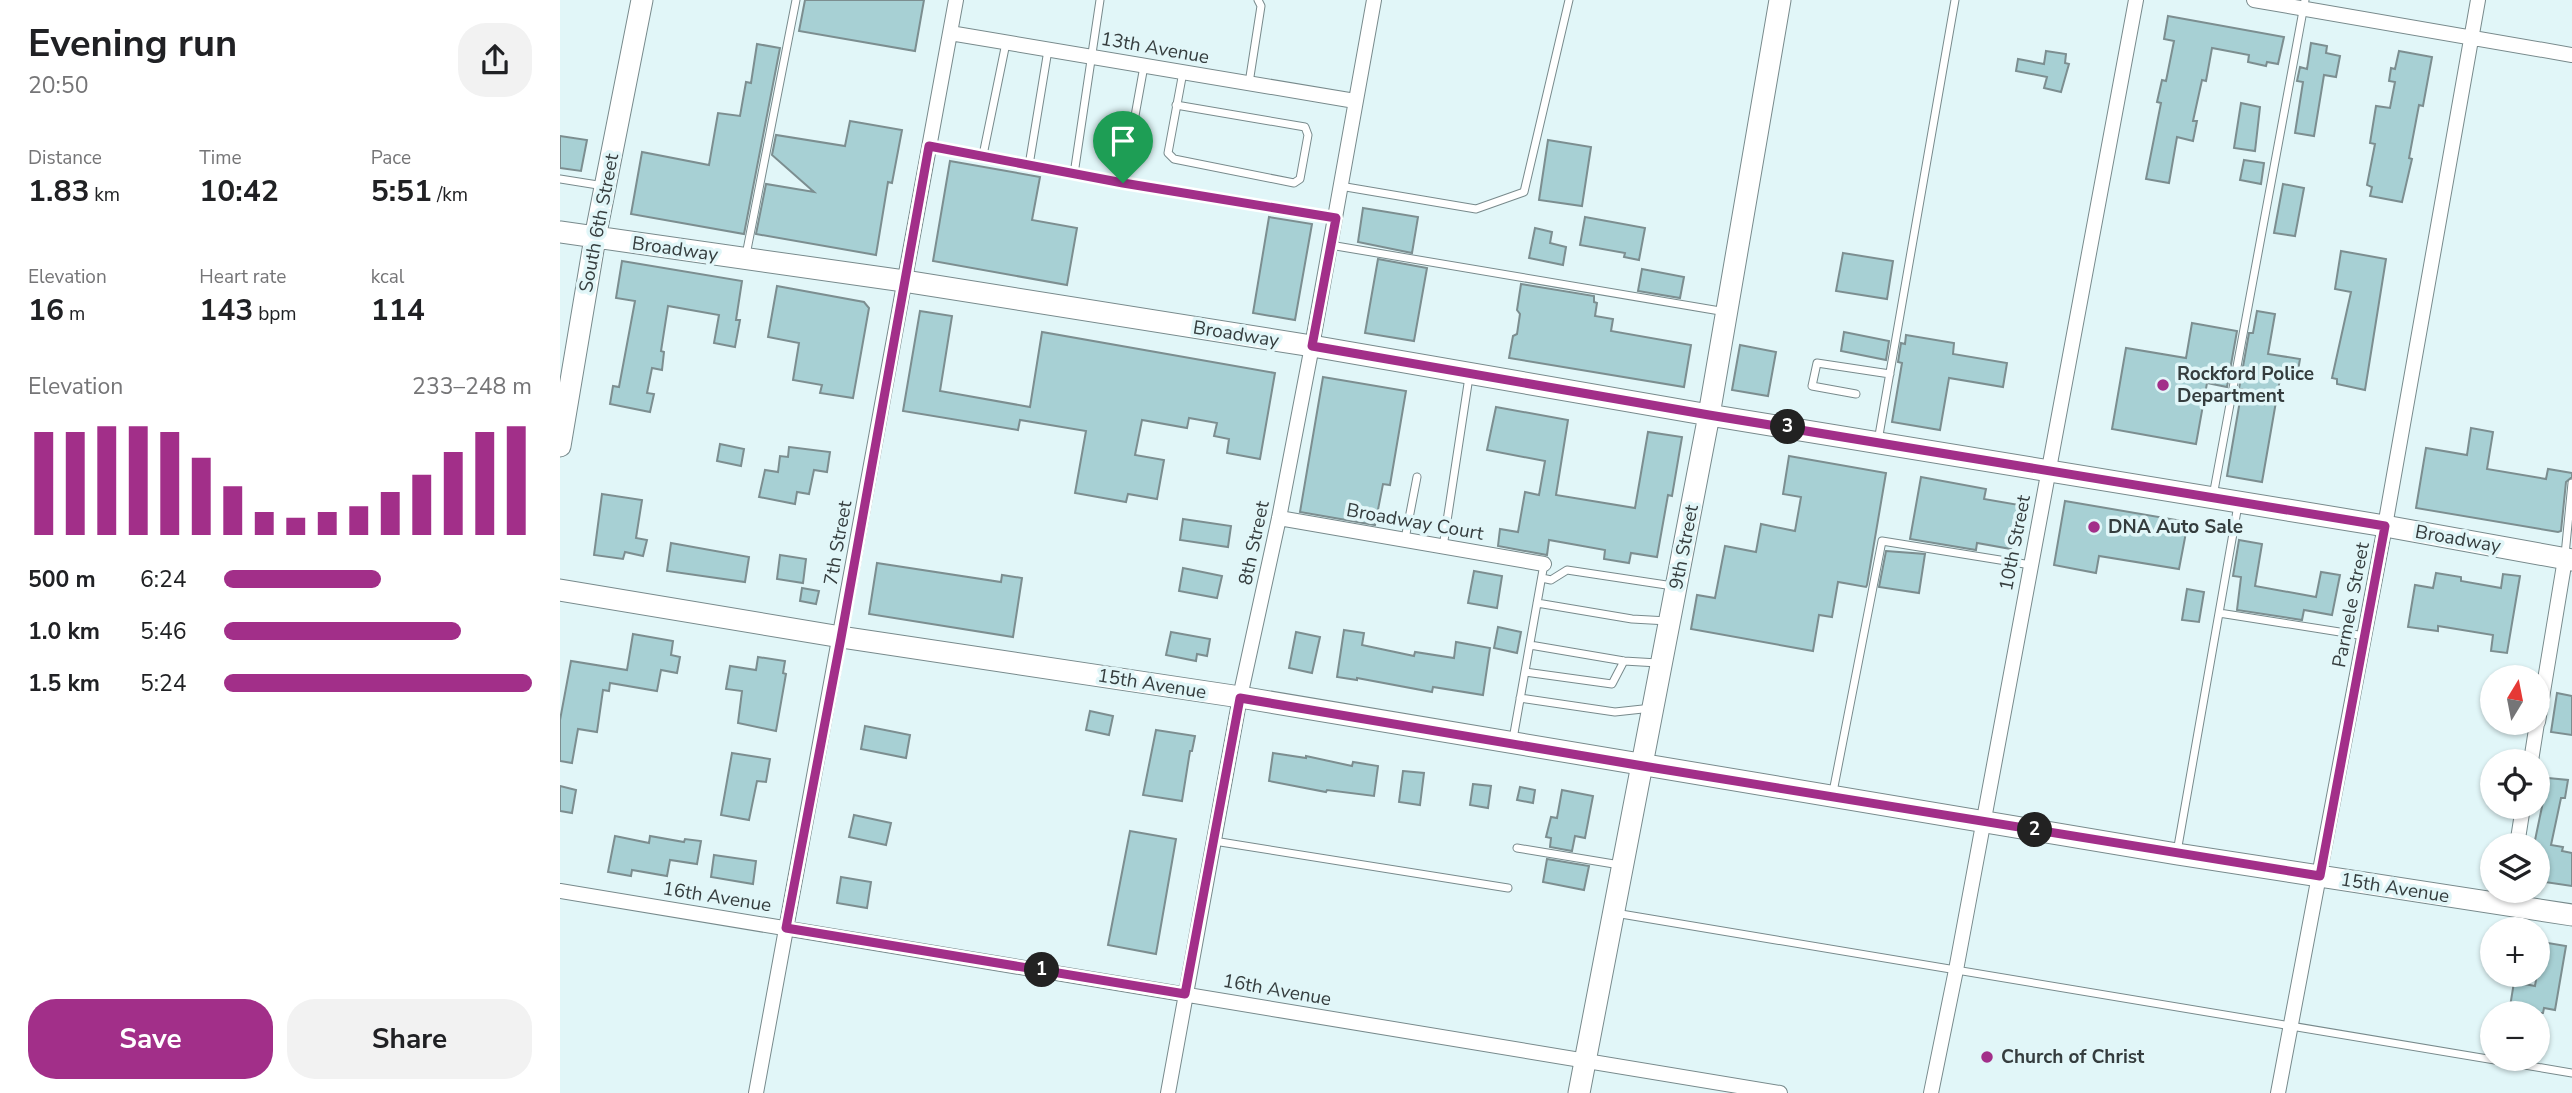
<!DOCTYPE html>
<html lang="en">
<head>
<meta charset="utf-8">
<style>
  :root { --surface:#fff; --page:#f2f2f2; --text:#202124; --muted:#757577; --accent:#a22f89 }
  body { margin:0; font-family:"Nunito Sans",sans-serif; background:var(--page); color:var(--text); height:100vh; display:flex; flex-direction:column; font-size:26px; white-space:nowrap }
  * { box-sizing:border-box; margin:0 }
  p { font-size:23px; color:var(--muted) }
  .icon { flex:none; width:38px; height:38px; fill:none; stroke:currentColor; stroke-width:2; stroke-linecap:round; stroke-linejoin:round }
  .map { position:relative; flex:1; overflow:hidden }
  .sheet { display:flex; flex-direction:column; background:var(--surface); width:560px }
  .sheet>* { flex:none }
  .needle { width:46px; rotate:10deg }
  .buttons { position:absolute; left:1920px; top:665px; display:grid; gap:14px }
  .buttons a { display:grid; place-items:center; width:70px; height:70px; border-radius:50%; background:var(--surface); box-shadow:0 2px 5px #0004; font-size:35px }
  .pin { position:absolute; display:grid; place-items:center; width:60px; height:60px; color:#fff; margin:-72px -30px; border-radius:50% 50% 50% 0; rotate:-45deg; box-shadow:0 0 7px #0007 }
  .pin .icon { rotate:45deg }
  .km { position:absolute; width:35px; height:35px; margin:-18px; border-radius:50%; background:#222; color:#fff; font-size:19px; line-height:35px; text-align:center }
  .round { display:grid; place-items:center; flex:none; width:74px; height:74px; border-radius:28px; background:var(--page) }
  .overview { display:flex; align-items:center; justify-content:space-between; height:119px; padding:0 28px }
  h1 { font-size:38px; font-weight:700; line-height:52px }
  .figures { display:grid; grid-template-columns:repeat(3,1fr); gap:10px; height:119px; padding:7px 28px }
  .figures div { display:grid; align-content:center }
  .figures b { font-size:30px; font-weight:700 }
  .figures small { font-size:19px; font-weight:400 }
  .figures p { font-size:19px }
  .chart { height:196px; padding:14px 28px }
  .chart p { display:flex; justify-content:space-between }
  .chart svg { width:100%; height:126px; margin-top:7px; stroke:var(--accent); stroke-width:6 }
  .button { display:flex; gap:14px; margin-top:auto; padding:14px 28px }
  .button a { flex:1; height:80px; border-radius:28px; background:var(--accent); color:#fff; font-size:28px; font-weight:700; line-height:80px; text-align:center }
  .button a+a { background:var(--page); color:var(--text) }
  ul { padding:0 28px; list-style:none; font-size:23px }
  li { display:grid; grid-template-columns:112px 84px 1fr; align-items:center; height:52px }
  li i { height:18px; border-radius:9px; background:var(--accent) }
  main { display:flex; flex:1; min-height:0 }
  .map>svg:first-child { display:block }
</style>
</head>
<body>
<main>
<section class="sheet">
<div class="overview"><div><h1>Evening run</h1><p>20:50</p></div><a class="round"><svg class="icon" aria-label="share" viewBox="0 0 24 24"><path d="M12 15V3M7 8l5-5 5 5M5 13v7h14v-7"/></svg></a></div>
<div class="figures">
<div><p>Distance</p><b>1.83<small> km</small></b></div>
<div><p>Time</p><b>10:42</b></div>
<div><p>Pace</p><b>5:51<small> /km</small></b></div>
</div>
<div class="figures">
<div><p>Elevation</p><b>16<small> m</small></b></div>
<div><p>Heart rate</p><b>143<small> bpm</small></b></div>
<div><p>kcal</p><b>114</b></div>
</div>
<div class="chart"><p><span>Elevation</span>233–248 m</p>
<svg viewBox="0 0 160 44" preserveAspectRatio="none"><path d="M5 44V8M15 44V8M25 44V6M35 44V6M45 44V8M55 44V17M65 44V27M75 44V36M85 44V38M95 44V36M105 44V34M115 44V29M125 44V23M135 44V15M145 44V8M155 44V6"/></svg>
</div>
<ul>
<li><b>500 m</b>6:24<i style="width:51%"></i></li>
<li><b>1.0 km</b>5:46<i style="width:77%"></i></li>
<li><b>1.5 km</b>5:24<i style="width:100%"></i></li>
</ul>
<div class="button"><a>Save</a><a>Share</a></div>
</section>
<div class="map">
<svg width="2012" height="1093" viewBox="0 0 2012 1093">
  <rect width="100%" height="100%" fill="#e1f6f8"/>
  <!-- building -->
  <path fill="#a7d0d4" stroke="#7c8e90" stroke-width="2" d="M245,0H364L355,51L239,31Z
    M1608,16L1724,37L1718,64L1707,62L1706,66L1688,62L1689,55L1652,48L1646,81L1642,80L1633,121H1637L1633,141L1617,137L1609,183L1586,179L1601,103L1597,102L1602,80L1606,81L1614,41L1604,39Z
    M1751,43L1767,46L1766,53L1780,56L1776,77L1764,75L1754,136L1735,133L1743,82L1737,81L1740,67L1747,69Z
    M197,44L220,48L184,234L71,214L82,152L149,165L158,113L180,116L186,82L191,83Z
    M1486,51L1506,54L1505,63L1509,64L1501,92L1484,88L1487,77L1456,71L1458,59L1484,64Z
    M1839,51L1872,57L1863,106L1859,105L1849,158L1852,159L1842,202L1810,196L1812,187L1807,185L1815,144L1810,143L1816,106L1830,108L1835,82L1829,81L1831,68L1835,69Z
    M1681,103L1700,107L1695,151L1674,148Z
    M290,121L342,130L332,183L328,182L316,255L196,234L206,184L254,192L212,155L216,135L285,146Z
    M0,136L27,140L21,171L0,168Z
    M988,140L1031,147L1022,206L979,200Z
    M1684,160L1704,163L1701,184L1680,180Z
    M390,161L480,177L472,220L517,228L507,285L373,261Z
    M1723,184L1744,188L1735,236L1714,233Z
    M803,208L858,217L852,253L798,242Z
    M709,217L752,224L735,320L693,313Z
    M1025,217L1085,228L1079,260L1064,257L1065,253L1020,245Z
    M975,228L992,232L990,243L1006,247L1003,265L969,258Z
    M1781,251L1826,259L1805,390L1777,384V379L1772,378L1791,292L1775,289Z
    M1283,253L1333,261L1327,299L1276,291Z
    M818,259L867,268L854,341L805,333Z
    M62,261L182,281L176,320H180L175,347L154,343L159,315L108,306L101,351L104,352L102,370L92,368L87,393L94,394L90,412L50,404L53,386L59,387L75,301L56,298Z
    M1082,269L1124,277L1120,298L1078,291Z
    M961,284L1034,296V302L1037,303L1035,316L1053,319L1051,331L1131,345L1124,387L949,358L953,336L957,334L960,314L957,310Z
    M217,286L304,302L309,308L293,398L260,393L262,385L233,380L239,343L208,337Z
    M360,311L392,316L380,391L470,407L482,332L715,373L700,459L667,453L669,439L654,436L657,423L629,418L627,428L582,420L575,455L604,460L597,499L568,494L566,502L515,493L526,431L460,420L458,430L343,411Z
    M1697,311L1715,314L1708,354L1740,359L1737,376L1721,373L1702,482L1667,476L1682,389H1679L1689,333H1693Z
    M1632,323L1677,331L1667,387L1647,383L1636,444L1552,429L1566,348L1626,358Z
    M1284,332L1329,341L1326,360L1281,351Z
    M1346,335L1394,343L1393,354L1447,363L1443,387L1389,378L1380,430L1332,422L1342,363L1338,362L1341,343L1345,344Z
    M1180,345L1216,352L1208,396L1172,390Z
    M763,377L846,391L830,485L823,484L815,525L740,512Z
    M936,407L1008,420L996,495L1075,508L1088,432L1122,437L1112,496L1108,495L1097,557L1071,553L1069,563L1044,559L1045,550L989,540L987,555L938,546L940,529L958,532L965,492L979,495L985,461L927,450Z
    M1911,428L1933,432L1927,469L1986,479L1988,469L2012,473V477L2006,482L2001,531L1998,532L1856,508L1866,448L1907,455Z
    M160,444L184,449L181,466L157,461Z
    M229,447L270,452L267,472L254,470L249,494L237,492L235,504L199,497L205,470L218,472L220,456L228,457Z
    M1229,456L1326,473L1307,585L1306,587L1278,582L1272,617L1259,615L1253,651L1131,629L1137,595L1155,598L1165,546L1196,552L1201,524L1235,531L1241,497L1223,494Z
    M1361,477L1426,489L1424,499L1459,505L1451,549L1417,543L1416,550L1350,539Z
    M42,494L82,500L76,538L87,540L83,556L65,552L63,559L34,555Z
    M1505,501L1628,522L1619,569L1539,556L1536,573L1494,565Z
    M623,519L671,526L668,547L620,540Z
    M1679,540L1702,544L1695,586L1756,597L1761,572L1780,575L1772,615L1744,610L1742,620L1677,610L1681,577L1673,576Z
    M111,543L189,557L185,582L107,571Z
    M1326,551L1365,554L1359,593L1319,587Z
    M220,555L246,559L243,583L217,579Z
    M317,563L441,582L442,575L462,578L453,637L309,614Z
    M623,568L662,576L657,598L619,591Z
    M914,571L942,576L937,608L908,603Z
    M1876,573L1901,577V581L1941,588L1943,574L1960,576L1947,653L1931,651L1933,635L1878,626V631L1848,627L1855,585L1873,588Z
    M242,588L259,591L256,604L240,601Z
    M1627,589L1644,592L1639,622L1622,620Z
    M938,627L961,632L957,653L934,648Z
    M784,630L804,633L802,645L854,656L855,652L894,658L896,642L930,648L923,695L873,687L872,692L797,678V680L777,677Z
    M611,632L650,639L647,656L637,654L636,661L606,655Z
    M736,632L760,637L752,673L729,668Z
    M73,634L113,641L111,655L120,657L117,673L101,670L97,691L50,683L49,691L43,690L37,732L18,729L12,763L0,761V720L11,661L67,670Z
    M198,657L225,661L223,673L226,674L216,731L178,723L182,691L166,689L170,666L196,670Z
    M1997,693L2012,696V735L1991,732Z
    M530,711L553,716L549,735L526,730Z
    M305,726L350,735L346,758L301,749Z
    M596,730L635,736L632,751H630L622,801L583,795Z
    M172,753L210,759L206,782L197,781L189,820L161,815Z
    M713,753L746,758V756L792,766L793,762L818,766L814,796L767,790L766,792L709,781Z
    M843,771L864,773L860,805L839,802Z
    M1988,778L2008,780L2005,798H2001L1991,845L2003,847L2002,851L2012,853V886L1978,881V845H1974Z
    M913,784L931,786L928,808L910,805Z
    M0,786L16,790L12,813L0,811Z
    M960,787L975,790L973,803L957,800Z
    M1002,790L1033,796L1025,838L1015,836L1012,851L990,847L991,838L986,837L991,817L997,818Z
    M294,815L331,823L326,845L289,837Z
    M570,831L616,839L596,954L548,945Z
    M55,836L89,843L90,836L124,842L125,839L141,841L137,864L110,860L107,876L72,870L71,876L48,872Z
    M154,855L196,861L193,884L151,877Z
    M987,859L1029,866L1024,890L983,882Z
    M281,877L311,882L307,908L277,903Z
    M1982,942L2006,946L1995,1010L1984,1008L1983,1013H1949L1954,982L1975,986Z"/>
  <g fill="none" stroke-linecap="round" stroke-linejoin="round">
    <defs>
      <path id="lane" d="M689,83L701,6L698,0
        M616,105L745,127L748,135L740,179L734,183L614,159L608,153L623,72
        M370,146L514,174L775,218
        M423,155L446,43
        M469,165L488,50
        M514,174L540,0
        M0,179L44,186
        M563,182L584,66
        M780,186L916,209L964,192L1009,0
        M770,245L1166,312
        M186,255L236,0
        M1296,394L1252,386L1257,363L1330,374
        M1318,441L1395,0
        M1653,496L1745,0
        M845,539L857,477
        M883,547L909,377
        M2005,555L2012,483
        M982,578L991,580L1007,570L1113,586
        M977,603L1072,619L1108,621
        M1659,613L1805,636
        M970,645L1064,661L1098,663
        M965,672L1052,684L1064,661
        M960,698L1055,712L1092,708
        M953,739L984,564
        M1273,792L1322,541L1471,565
        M654,841L948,888
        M957,848L1060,865
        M1617,852L1678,505
        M1055,913L2012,1073"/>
      <path id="street" d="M1694,0L2012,55
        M390,33L795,101
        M719,518L984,564
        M1978,722L2005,559
        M1971,761L1977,723
        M1957,845L1963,807
        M0,891L1220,1093
        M196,1093L396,0
        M608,1093L680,697L719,518L752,346L814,0
        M1371,1093L1396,970L1576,0
        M1718,1093L1825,526L1918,0"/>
      <path id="secondary" d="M0,232L344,281L752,346L1149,415L1825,526L2012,560
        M0,446L35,238L82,0
        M0,590L281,637L680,697L1617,854L2012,915
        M1019,1093L1149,415L1220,0"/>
    </defs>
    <!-- lane casing -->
    <use href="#lane" stroke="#788a8c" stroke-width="9"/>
    <!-- street casing -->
    <use href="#street" stroke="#788a8c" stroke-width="16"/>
    <!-- secondary casing -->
    <use href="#secondary" stroke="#788a8c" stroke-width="23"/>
    <!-- lane -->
    <use href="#lane" stroke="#fff" stroke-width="7"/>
    <!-- street -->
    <use href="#street" stroke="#fff" stroke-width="14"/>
    <!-- secondary -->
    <use href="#secondary" stroke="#fff" stroke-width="21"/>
  </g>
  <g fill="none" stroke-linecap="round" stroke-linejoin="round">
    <defs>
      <path id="route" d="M369,146L563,183L776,218L752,346L1149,415L1825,526L1760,876L1083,766L680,698L625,994L226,928L281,638Z"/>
    </defs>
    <!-- route casing -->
    <use href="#route" stroke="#fff" stroke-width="14"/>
    <!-- route -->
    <use href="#route" stroke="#a22f89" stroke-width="9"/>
  </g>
  <!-- markers -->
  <g fill="#a22f89" stroke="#e1f6f8" stroke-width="2.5">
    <circle cx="1603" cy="385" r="7"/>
    <circle cx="1534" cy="527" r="7"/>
    <circle cx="1427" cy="1057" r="7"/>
  </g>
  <g text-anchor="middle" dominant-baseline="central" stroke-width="7" stroke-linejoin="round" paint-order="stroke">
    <!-- street labels -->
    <g font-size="19" fill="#353d3e" stroke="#e1f6f8">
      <text transform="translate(595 48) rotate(10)">13th Avenue</text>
      <text transform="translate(39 223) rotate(-79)">South 6th Street</text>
      <text transform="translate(115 249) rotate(8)">Broadway</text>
      <text transform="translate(676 334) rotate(9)">Broadway</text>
      <text transform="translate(855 522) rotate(10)">Broadway Court</text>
      <text transform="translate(1898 539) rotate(10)">Broadway</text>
      <text transform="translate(278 543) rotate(-80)">7th Street</text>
      <text transform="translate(694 543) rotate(-78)">8th Street</text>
      <text transform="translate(1455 543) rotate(-79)">10th Street</text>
      <text transform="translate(1124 547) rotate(-79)">9th Street</text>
      <text transform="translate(1791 605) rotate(-79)">Parmele Street</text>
      <text transform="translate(592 684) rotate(9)">15th Avenue</text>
      <text transform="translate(1835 888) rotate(9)">15th Avenue</text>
      <text transform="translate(157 897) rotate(9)">16th Avenue</text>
      <text transform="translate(717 990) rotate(10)">16th Avenue</text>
    </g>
    <!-- poi labels -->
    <g font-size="19" font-weight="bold" fill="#353d3e" stroke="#e1f6f8" text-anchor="start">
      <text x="1617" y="374">Rockford Police<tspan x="1617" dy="22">Department</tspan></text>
      <text x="1548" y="527">DNA Auto Sale</text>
      <text x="1441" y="1057">Church of Christ</text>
    </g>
  </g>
</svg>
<div class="buttons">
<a><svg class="needle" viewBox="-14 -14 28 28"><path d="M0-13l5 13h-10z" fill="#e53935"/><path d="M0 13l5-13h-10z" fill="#757577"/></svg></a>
<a><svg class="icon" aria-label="locate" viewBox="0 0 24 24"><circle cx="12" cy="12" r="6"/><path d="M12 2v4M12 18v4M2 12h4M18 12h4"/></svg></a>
<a><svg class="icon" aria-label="layers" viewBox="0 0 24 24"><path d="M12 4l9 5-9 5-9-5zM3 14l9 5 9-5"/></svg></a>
<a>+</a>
<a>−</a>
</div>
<div class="pin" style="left:563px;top:183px;background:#1e9e55"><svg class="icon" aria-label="arrive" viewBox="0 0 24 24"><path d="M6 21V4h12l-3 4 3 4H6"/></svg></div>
<b class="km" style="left:482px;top:970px">1</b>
<b class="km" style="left:1475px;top:830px">2</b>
<b class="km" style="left:1228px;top:427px">3</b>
</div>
</main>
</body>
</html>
